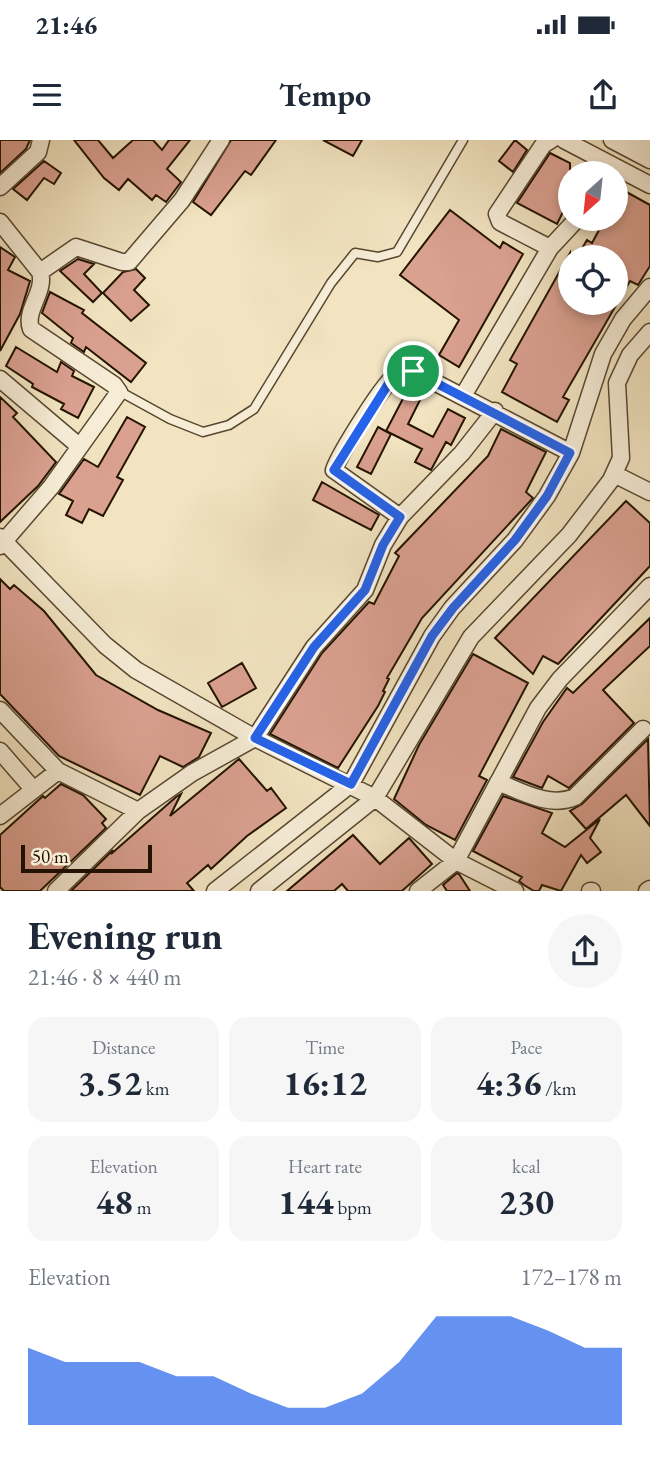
<!DOCTYPE html>
<html lang="en">
<head>
<meta charset="utf-8">
<style>
  :root { --surface:#fff; --page:#f6f6f7; --text:#1f2937; --muted:#747a83; --accent:#2563eb }
  body { margin:0; font-family:"EB Garamond",serif; background:var(--page); color:var(--text); height:100vh; display:flex; flex-direction:column; font-size:26px; white-space:nowrap }
  * { box-sizing:border-box; margin:0 }
  p { font-size:23px; color:var(--muted) }
  .icon { flex:none; width:38px; height:38px; fill:none; stroke:currentColor; stroke-width:2; stroke-linecap:round; stroke-linejoin:round }
  .map { position:relative; height:751px; overflow:hidden }
  .drawer { display:flex; flex-direction:column; background:var(--surface); flex:1 }
  .drawer>* { flex:none }
  .needle { width:46px; rotate:207deg }
  .controls { position:absolute; left:558px; top:21px; display:grid; gap:14px }
  .controls a { display:grid; place-items:center; width:70px; height:70px; border-radius:50%; background:var(--surface); box-shadow:0 4px 10px #0003; font-size:35px }
  .scale { position:absolute; left:21px; bottom:18px; width:131px; box-sizing:border-box; padding-left:7px; border:4px solid #231300; border-top:0; font-size:19px; line-height:24px; white-space:nowrap; color:#231300; -webkit-text-stroke:5px #f7edd7; paint-order:stroke }
  .pin { position:absolute; display:grid; place-items:center; width:60px; height:60px; color:#fff; margin:-30px; border:4px solid #fff; border-radius:50%; box-shadow:0 2px 7px #0007 }
  .round { display:grid; place-items:center; flex:none; width:74px; height:74px; border-radius:37px; background:var(--page) }
  .summary { display:flex; align-items:center; justify-content:space-between; height:119px; padding:0 28px }
  h1 { font-size:38px; font-weight:700; line-height:52px }
  .metrics { display:grid; grid-template-columns:repeat(3,1fr); gap:10px; height:119px; padding:7px 28px }
  .metrics div { display:grid; align-content:center; border-radius:18px; background:var(--page); text-align:center }
  .metrics b { font-size:35px; font-weight:700 }
  .metrics small { font-size:19px; font-weight:400 }
  .metrics p { font-size:19px }
  .chart { height:196px; padding:14px 28px }
  .chart p { display:flex; justify-content:space-between }
  .chart svg { width:100%; height:126px; margin-top:7px; fill:var(--accent); opacity:.7 }
  .status { display:flex; justify-content:space-between; align-items:center; height:49px; padding:0 35px; background:var(--surface); direction:ltr }
  .status svg { height:19px; fill:currentColor }
  header { display:flex; justify-content:space-between; align-items:center; height:91px; padding:0 28px; background:var(--surface); font-size:32px; font-weight:700 }
  .map>svg:first-child { display:block }
</style>
</head>
<body>
<div class="status"><b>21:46</b><svg viewBox="0 0 49 12"><path d="M0 12V9h3v3zM5 12V6h3v6zM10 12V3h3v9zM15 12V0h3v12zM26 1h20v11H26zM47 4h2v5h-2z"/></svg></div>
<header><svg class="icon" aria-label="menu" viewBox="0 0 24 24"><path d="M4 6h16M4 12h16M4 18h16"/></svg>Tempo<svg class="icon" aria-label="share" viewBox="0 0 24 24"><path d="M12 15V3M7 8l5-5 5 5M5 13v7h14v-7"/></svg></header>
<div class="map">
<svg width="650" height="751" viewBox="0 0 650 751">
  <rect width="100%" height="100%" fill="#f2e4c1"/>
  <filter id="stains"><feTurbulence type="fractalNoise" baseFrequency=".00286" numOctaves="4"/><feColorMatrix values="0 0 0 0 .2 0 0 0 0 .09 0 0 0 0 .02 0 0 0 .5 -.17"/></filter>
  <radialGradient id="worn" r=".72"><stop offset=".6" stop-color="#630" stop-opacity="0"/><stop offset="1" stop-color="#630" stop-opacity=".3"/></radialGradient>
  <!-- building -->
  <path fill="#daa090" stroke="#231300" stroke-width="2" d="M0,0H30L26,9L0,33Z
    M74,0H98L113,18L133,0H153L162,10L169,0H190L167,29L181,42L166,62L156,55L152,60L128,39L119,50L104,38Z
    M231,0H276L251,35L245,31L211,75L193,62Z
    M323,0H362L353,16Z
    M515,0L527,10L513,32L499,21Z
    M550,13L570,23V58L557,84L517,63Z
    M44,21L61,33L54,44L44,38L27,60L13,49Z
    M621,49L650,65V126L638,145L630,141L563,257L569,260L557,282L502,252L517,224L510,220L570,113V163H616V117H577L587,100L592,103L605,79H616V58Z
    M450,70L500,108L503,102L523,114L459,227L439,215L459,180L400,135Z
    M0,107L15,117L8,130L30,141L20,174L0,211Z
    M78,119L94,124L84,134L102,153L93,162L60,131Z
    M136,129L145,138L134,150L149,165L131,181L103,153L123,132Z
    M50,152L84,170L82,173L146,223L131,242L86,207L84,212L71,203L73,198L42,173Z
    M16,207L57,232L61,222L74,231L72,236L94,247L78,278L61,269L64,264L32,247L33,244L6,226Z
    M409,247L423,254L408,284L433,297L448,269L465,278L451,305L446,302L431,330L415,322L422,309L386,291Z
    M0,257L17,273L13,277L56,322L38,346L0,382Z
    M127,277L145,287L117,337L123,340L103,376L89,369L82,383L66,375L73,361L59,354L84,319L98,327Z
    M378,287L391,294L371,334L357,327Z
    M501,289L546,312L526,352L533,358L422,478L387,538L389,539L383,551L385,552L378,566L338,628L270,594L322,513L369,462L374,464L399,416L395,413L488,316Z
    M322,342L379,375L371,390L313,360Z
    M626,361L650,383V426L558,524L543,516L533,534L495,498Z
    M0,439L10,449L14,445L44,471L96,535L158,570L211,593L199,617L183,627L160,616L140,655L59,616L0,554Z
    M650,478V506L603,550L634,583L569,648L548,636L542,648L513,637L543,582L567,548L573,553Z
    M473,514L528,543L479,636L487,640L455,700L426,685L394,659L419,605Z
    M242,523L256,548L222,567L208,543Z
    M648,599L650,686L626,655L586,689L570,671L582,664Z
    M239,619L267,651L271,648L286,668L247,696L211,729L208,725L187,743L194,751H71L113,710L111,714L176,657L181,654L170,676Z
    M61,644L83,655L106,679L102,683L106,688L40,751H4L0,747V695L43,656L45,658Z
    M503,656L552,673L542,693L565,707L600,679L590,698L601,712L587,723L581,715L561,751L542,745L539,751H534L524,745L519,741L522,737L473,711Z
    M353,695L380,724L409,698L432,724L402,751H348L342,744L334,751H287Z
    M457,733L459,734L470,751H447L443,745Z"/>
  <g fill="none" stroke-linecap="round" stroke-linejoin="round">
    <defs>
      <path id="lane" d="M119,251L170,279L203,292L229,285L254,269L331,143L355,113L378,117L397,112L463,0"/>
      <path id="street" d="M564,0L650,45
        M612,0L650,20
        M638,0L650,5
        M0,47L38,12L41,0
        M0,82L40,132C46,152 24,170 31,189L114,245L119,252L51,347L0,406
        M550,108L500,82L497,74L543,5L551,0
        M40,132L76,107L122,122H129L182,60L221,0
        M0,239L79,306
        M463,256L550,108L577,79
        M614,334L650,352
        M400,377L334,330C339,315 385,240 397,234C401,231 408,231 413,231L571,313
        M0,397L105,505L136,530L255,598L375,658L456,721L515,751
        M0,570L58,631L138,671
        M0,611L33,649
        M498,642C522,652 550,668 575,657L643,589
        M0,676L58,631
        M56,751L138,671L192,633L255,598L314,507L365,450L383,405L400,377L462,313L495,271
        M215,751L351,644L432,496L452,468L515,400L547,356L571,313L603,214L623,179L650,147
        M259,751L375,658L471,497L569,395L611,340L621,318L617,243L630,215L650,192
        M418,751L456,721L538,568L560,539L650,446
        M590,751H592
        M647,751L650,749"/>
    </defs>
    <!-- lane casing -->
    <use href="#lane" stroke="#574730" stroke-width="11"/>
    <!-- street casing -->
    <use href="#street" stroke="#574730" stroke-width="19"/>
    <!-- lane -->
    <use href="#lane" stroke="#f7edd7" stroke-width="8"/>
    <!-- street -->
    <use href="#street" stroke="#f7edd7" stroke-width="16"/>
  </g>
  <g fill="none" stroke-linecap="round" stroke-linejoin="round">
    <defs>
      <path id="route" d="M413,231L570,313L547,356L515,400L453,468L432,496L351,644L255,598L314,507L365,450L383,405L400,377L334,330L392,238L399,232Z"/>
    </defs>
    <!-- route casing -->
    <use href="#route" stroke="#fff" stroke-width="14"/>
    <!-- route -->
    <use href="#route" stroke="#2563eb" stroke-width="9"/>
  </g>
  <rect width="100%" height="100%" filter="url(#stains)"/>
  <rect width="100%" height="100%" fill="url(#worn)"/>
</svg>
<div class="controls">
<a><svg class="needle" viewBox="-14 -14 28 28"><path d="M0-13l5 13h-10z" fill="#e53935"/><path d="M0 13l5-13h-10z" fill="#747a83"/></svg></a>
<a><svg class="icon" aria-label="locate" viewBox="0 0 24 24"><circle cx="12" cy="12" r="6"/><path d="M12 2v4M12 18v4M2 12h4M18 12h4"/></svg></a>
</div>
<div class="scale">50 m</div>
<div class="pin" style="left:413px;top:231px;background:#1e9e55"><svg class="icon" aria-label="arrive" viewBox="0 0 24 24"><path d="M6 21V4h12l-3 4 3 4H6"/></svg></div>
</div>
<section class="drawer">
<div class="summary"><div><h1>Evening run</h1><p>21:46 · 8 × 440 m</p></div><a class="round"><svg class="icon" aria-label="share" viewBox="0 0 24 24"><path d="M12 15V3M7 8l5-5 5 5M5 13v7h14v-7"/></svg></a></div>
<div class="metrics">
<div><p>Distance</p><b>3.52<small> km</small></b></div>
<div><p>Time</p><b>16:12</b></div>
<div><p>Pace</p><b>4:36<small> /km</small></b></div>
</div>
<div class="metrics">
<div><p>Elevation</p><b>48<small> m</small></b></div>
<div><p>Heart rate</p><b>144<small> bpm</small></b></div>
<div><p>kcal</p><b>230</b></div>
</div>
<div class="chart"><p><span>Elevation</span>172–178 m</p>
<svg viewBox="0 0 160 44" preserveAspectRatio="none"><path d="M0 44V17L10 22L20 22L30 22L40 27L50 27L60 33L70 38L80 38L90 33L100 22L110 6L120 6L130 6L140 11L150 17L160 17V44z"/></svg>
</div>
</section>
</body>
</html>
